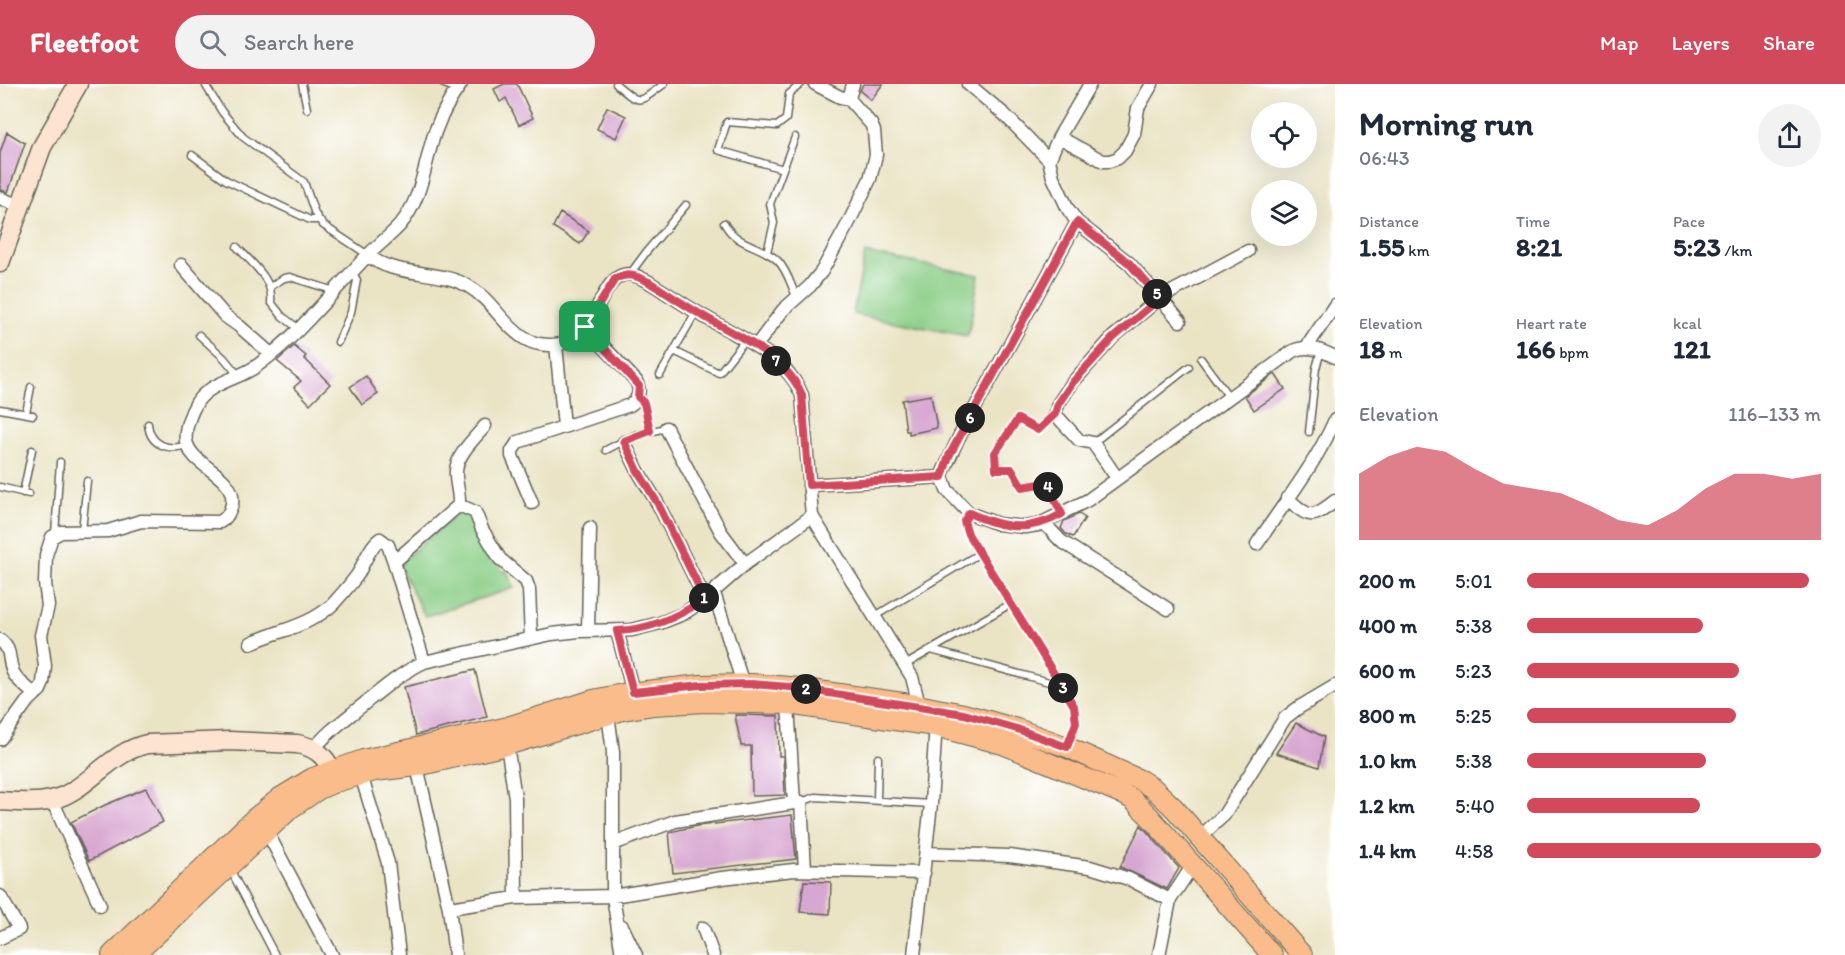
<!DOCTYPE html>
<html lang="en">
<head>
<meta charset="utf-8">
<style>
  :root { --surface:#fff; --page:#f2f2f3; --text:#1f2937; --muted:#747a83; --accent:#d1495b }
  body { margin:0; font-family:Itim,sans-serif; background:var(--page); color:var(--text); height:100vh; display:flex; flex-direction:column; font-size:22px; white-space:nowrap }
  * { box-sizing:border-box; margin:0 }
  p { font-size:20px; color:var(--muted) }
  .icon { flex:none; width:33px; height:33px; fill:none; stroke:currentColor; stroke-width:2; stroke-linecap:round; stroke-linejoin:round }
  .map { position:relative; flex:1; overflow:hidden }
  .panel { display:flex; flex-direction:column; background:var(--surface); width:510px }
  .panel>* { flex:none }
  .controls { position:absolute; left:1251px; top:18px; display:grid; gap:12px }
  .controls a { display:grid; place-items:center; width:66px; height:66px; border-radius:50%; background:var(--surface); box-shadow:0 6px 24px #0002; font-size:30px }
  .pin { position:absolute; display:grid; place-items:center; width:51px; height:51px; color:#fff; margin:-26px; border-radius:12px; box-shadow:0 3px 9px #0006 }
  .km { position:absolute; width:30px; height:30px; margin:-15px; border-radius:50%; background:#222; color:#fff; font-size:16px; line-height:30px; text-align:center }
  .round { display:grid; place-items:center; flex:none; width:63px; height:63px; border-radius:32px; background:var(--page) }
  .head { display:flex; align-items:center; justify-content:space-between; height:102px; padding:0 24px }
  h1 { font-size:33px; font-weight:800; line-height:45px }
  .figures { display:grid; grid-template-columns:repeat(3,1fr); gap:9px; height:102px; padding:6px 24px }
  .figures div { display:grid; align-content:center }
  .figures b { font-size:26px; font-weight:800 }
  .figures small { font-size:16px; font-weight:400 }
  .figures p { font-size:16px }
  .chart { height:168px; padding:12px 24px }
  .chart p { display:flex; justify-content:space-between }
  .chart svg { width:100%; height:108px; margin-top:6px; fill:var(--accent); opacity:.7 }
  ul { padding:0 24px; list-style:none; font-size:20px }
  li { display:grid; grid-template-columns:96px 72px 1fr; align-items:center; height:45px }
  li i { height:15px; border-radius:8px; background:var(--accent) }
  header { display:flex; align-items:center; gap:36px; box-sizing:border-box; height:84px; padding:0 30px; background:var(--accent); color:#fff }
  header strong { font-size:28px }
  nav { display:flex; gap:33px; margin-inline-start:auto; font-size:21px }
  .search { width:420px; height:54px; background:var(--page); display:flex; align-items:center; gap:15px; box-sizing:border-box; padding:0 21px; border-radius:33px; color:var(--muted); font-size:22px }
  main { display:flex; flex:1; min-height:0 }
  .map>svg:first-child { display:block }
</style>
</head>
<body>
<header>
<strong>Fleetfoot</strong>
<div class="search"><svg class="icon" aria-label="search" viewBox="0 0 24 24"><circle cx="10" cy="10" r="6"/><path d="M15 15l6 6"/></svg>Search here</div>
<nav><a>Map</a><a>Layers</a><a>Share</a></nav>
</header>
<main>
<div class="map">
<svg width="1335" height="871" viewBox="0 0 1335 871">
  <rect width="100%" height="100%" fill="#fff"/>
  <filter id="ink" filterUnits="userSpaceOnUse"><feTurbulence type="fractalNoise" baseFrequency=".0167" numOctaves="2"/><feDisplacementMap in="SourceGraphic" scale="12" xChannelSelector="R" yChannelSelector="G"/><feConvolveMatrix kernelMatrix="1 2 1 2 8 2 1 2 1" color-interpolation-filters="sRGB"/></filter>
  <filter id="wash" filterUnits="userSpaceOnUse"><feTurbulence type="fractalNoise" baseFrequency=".008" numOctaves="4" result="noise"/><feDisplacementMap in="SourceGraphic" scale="24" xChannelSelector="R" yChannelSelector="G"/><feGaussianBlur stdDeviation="1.35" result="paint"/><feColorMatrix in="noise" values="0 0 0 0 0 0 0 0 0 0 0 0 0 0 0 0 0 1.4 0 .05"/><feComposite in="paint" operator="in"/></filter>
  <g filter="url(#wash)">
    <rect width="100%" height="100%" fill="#eae4c5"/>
    <!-- green -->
    <path fill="#8ccf88" stroke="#547652" stroke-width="1.5" d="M865,169L979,191L968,252L853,230Z
      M460,428L472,430L477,449L503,488L507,487L514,504L425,532L400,484L403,476Z"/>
    <g id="blocks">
      <!-- building -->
      <path fill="#d8a7d1" d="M504,0H517L533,34L519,41L506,14L500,18L494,5Z
        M863,0H883L871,16L860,7Z
        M607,23L626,32L616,54L597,45Z
        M7,48L25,59L8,108L0,106V69Z
        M560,129L589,147L580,160L553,143Z
        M294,262L306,272L304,274L330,300L310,320L294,303L301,297L277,277Z
        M1275,290L1285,305L1254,326L1245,312Z
        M366,292L378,310L362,321L350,303Z
        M931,311L937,344L909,350V347H906L902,316Z
        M1079,430L1085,434L1073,453L1066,450L1061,444L1064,437Z
        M475,586L487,633L416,651L404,603Z
        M735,631L778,632L779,672H783L785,711L752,712L751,662H741Z
        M1296,639L1324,653L1319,683L1276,669Z
        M146,704L163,738L89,777L71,738L105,721Z
        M792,731L796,775L673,789L669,748L697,742Z
        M1141,741L1179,784L1167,805L1120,783Z
        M804,797L831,798L830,830L800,828Z"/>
    </g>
  </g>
  <g filter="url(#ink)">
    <use href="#blocks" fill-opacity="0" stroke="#646257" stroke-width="1.5"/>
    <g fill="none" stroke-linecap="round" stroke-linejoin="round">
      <defs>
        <path id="service" d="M207,0L206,2L222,28L243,53L304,98L315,130L323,141L368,171
          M302,0L307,25
          M444,0L457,5
          M616,0C641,22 638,19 664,0
          M192,71L226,96L310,136H319
          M783,85L718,66L727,38L777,42L786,35L789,10L801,0
          M724,139C737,163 761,160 778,177C787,186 791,201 796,212
          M237,163C251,178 274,196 271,218L282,232L299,245
          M767,168L774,139L770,120L795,53
          M630,190L647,167L686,121
          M270,203L284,194L290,193L335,207
          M199,251L224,274L238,291
          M338,258L351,228L357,196L352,188
          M674,267L719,289L745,256
          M1201,275L1229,313
          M660,291L696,228
          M638,313L643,319L650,347
          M0,325L33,331
          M26,329L31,303
          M1055,330L1038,346L1018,335L995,369L996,385H1012L1022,403L1046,399L1061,429
          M148,340C150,362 169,367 187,361
          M1309,348L1316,284L1321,267
          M1093,359L1189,283
          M606,366L635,351L666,344
          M0,403L29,410
          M23,409L32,366
          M969,429L964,437L968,450L1074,622L1076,639L1069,660
          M82,447L87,397
          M55,450L60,378
          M875,532L980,469
          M931,566L1060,601
          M905,581L1012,519
          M877,716L878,674
          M801,718L815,713L931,720
          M230,785L275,871"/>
        <path id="minor" d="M815,0L840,13L849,15
          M968,0L1005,31L1049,76
          M1090,0L1059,53L1049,76L1053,93L1068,125L1077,138L1129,179L1180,237
          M1059,53L1103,77H1110L1118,74L1125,67L1134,50L1138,24L1152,0
          M0,114L20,122
          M1077,138L958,355L943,388L942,393L947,406L969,429L998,440L1025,443L1038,441L1088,416L1293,267C1307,260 1321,266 1335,273
          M368,171C392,193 438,185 468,202C502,221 512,269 560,260C595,254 600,197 623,191C632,188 642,195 649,198C668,210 686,222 705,233C739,253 786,272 802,311L812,432L912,593L917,613V626
          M181,181L225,232L239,242L271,270
          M556,261L564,342
          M756,262L783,226L810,202L822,187L849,138L870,95L876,71L874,47L871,40L849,15L853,0
          M1306,264L1335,221
          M666,344L721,448L745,480
          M624,358L638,387L658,420L705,515
          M1117,394L1093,359L1079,356L1055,330L1058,320L1073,298L1113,253L1160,214L1248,167
          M809,401L942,393
          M1287,414C1309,434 1311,436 1335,417
          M532,419L512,372V367L518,358L630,321C639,315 641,307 636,297L585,243
          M459,421L475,428L482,445L500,475L526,497L529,505L531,554
          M1044,439L1061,457L1168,525
          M1257,460C1284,419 1315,381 1335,336
          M394,478L459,421C460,409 455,398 456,387C457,370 475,354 485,342
          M714,509L743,600
          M588,547L590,444
          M617,547L633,608
          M0,556C13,567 7,574 13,588C17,597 27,603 34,610
          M251,559C279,546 311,542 334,519C342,510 351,500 358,490C364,479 370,462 380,455L388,461L394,478L424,578
          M788,620L794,719
          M608,630L613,668V812L622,871
          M0,655L26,619L40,606L43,599L45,582L41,551L48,522L45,499L46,471L52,453L61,448L108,447L141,437L220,438C227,434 230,429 232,420C237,391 192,384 186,357C184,345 191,328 197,318C210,298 240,295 258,281C300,250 331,209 367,172C378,161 390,152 400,141C423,113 424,80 435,48C441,31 450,15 461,0
          M507,661L515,714L516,814
          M314,665C326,649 343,637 359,624C380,607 399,590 424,578L552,550L579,547L632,546L660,539L683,530L705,515L745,480L812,432
          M417,682L449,824L455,871
          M361,691L388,779L399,871
          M52,716L100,821
          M266,746L332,871
          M1200,753L1224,731L1285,634L1298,624L1335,602
          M613,760L675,737L801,718L805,785
          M926,769L1009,772L1090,783L1129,795L1170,816
          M0,812L19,845L0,854
          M449,824L516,814L613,812L722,794L794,786L924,789
          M622,842L636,871
          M703,844L713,871
          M914,871L931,720L936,638
          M1159,871L1170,816L1193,781"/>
        <path id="secondary" d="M0,179L42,63L78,0
          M0,717C16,718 36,720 51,716C87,708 107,669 147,660L230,657L297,660C315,663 324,671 332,686"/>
        <path id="primary" d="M112,871L254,735L280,714L313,694L363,676L504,644L593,616L628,609L701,601L752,600L790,603L917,621L964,630L1017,645L1067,663L1140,696L1154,705L1174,724L1302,871
          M134,871L291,724L319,705L335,698L375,687L417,682L507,661L623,626L654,621L704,618L788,620L935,642L1003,660L1121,709L1132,715L1150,733L1272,871"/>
      </defs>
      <!-- service casing -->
      <use href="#service" stroke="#646257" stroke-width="9"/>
      <!-- minor casing -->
      <use href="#minor" stroke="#646257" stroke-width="15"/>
      <!-- secondary casing -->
      <use href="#secondary" stroke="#646257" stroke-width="21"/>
      <!-- primary casing -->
      <use href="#primary" stroke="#646257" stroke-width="22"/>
      <!-- service -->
      <use href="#service" stroke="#fff" stroke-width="6"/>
      <!-- minor -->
      <use href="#minor" stroke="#fff" stroke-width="12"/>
      <!-- secondary -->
      <use href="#secondary" stroke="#fde4d0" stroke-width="18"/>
      <!-- primary -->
      <use href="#primary" stroke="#f9bc8a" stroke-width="20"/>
    </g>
  </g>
  <g fill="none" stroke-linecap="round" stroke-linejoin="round" filter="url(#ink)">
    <defs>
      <path id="route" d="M1077,138L1129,179L1160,214L1113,254L1073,298L1058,320L1055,330L1038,346L1018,335L995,369L996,385H1012L1022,403L1046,399L1062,430C1028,449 1003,444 969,429L964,437L968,450L1074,622L1076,639L1067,663L1017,645L964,630L790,603L752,600L701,601L633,608L617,547C650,546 678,533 705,515L658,420L638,387L624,357L650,347L644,319L638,313L639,302L585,243L615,195C628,188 637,192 649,198C668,210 686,222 705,233C739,253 786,272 802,311L809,401L942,393L949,372Z"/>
    </defs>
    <!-- route casing -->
    <use href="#route" stroke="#fff" stroke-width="12"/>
    <!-- route -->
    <use href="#route" stroke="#d1495b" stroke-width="8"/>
  </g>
</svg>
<div class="controls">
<a><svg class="icon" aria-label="locate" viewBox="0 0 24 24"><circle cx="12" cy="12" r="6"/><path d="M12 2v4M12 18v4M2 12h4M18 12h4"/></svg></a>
<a><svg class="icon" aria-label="layers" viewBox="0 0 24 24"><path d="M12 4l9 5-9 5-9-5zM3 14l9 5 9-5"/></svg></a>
</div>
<div class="pin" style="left:585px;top:243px;background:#1e9e55"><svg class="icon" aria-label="arrive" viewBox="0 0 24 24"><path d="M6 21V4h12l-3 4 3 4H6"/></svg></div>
<b class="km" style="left:704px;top:514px">1</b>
<b class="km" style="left:806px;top:605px">2</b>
<b class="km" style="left:1063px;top:604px">3</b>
<b class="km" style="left:1048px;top:403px">4</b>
<b class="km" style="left:1157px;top:210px">5</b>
<b class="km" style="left:970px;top:334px">6</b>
<b class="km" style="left:776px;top:277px">7</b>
</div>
<section class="panel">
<div class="head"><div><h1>Morning run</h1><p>06:43</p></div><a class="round"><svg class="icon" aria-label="share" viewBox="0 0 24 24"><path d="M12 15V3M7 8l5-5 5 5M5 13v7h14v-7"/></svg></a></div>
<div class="figures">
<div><p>Distance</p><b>1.55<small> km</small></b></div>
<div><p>Time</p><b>8:21</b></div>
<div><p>Pace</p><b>5:23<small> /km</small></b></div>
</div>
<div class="figures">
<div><p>Elevation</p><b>18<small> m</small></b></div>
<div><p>Heart rate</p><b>166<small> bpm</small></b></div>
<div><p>kcal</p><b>121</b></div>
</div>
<div class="chart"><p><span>Elevation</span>116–133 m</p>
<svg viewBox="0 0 160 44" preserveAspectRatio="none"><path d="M0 44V17L10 10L20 6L30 8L40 15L50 21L60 23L70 25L80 30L90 36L100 38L110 32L120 23L130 17L140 17L150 19L160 17V44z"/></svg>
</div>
<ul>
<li><b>200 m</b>5:01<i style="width:96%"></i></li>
<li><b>400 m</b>5:38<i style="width:60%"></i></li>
<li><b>600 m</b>5:23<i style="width:72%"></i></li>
<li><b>800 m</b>5:25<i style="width:71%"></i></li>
<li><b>1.0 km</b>5:38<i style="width:61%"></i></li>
<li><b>1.2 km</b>5:40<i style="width:59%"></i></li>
<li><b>1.4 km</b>4:58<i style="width:100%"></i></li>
</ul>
</section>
</main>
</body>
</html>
